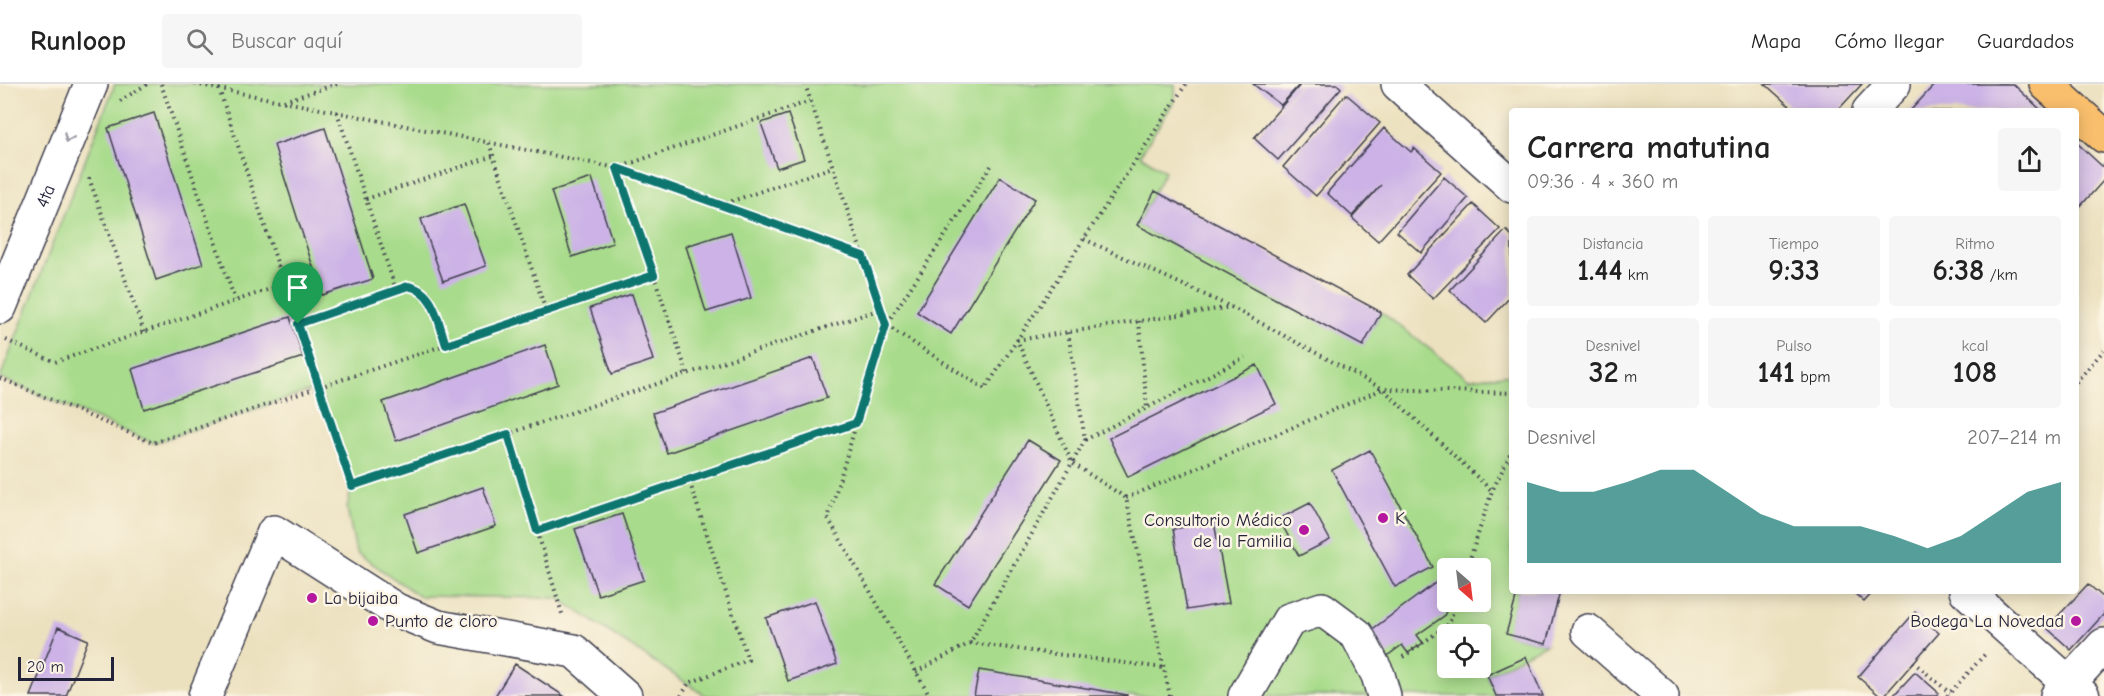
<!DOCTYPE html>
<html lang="es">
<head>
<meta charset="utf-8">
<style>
  :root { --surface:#fff; --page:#f6f6f6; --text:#222; --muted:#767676; --line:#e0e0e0; --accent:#0f766e }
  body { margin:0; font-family:"Comic Neue",sans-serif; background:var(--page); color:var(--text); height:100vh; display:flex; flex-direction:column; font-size:22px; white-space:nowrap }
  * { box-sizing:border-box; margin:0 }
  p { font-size:20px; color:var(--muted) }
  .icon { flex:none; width:33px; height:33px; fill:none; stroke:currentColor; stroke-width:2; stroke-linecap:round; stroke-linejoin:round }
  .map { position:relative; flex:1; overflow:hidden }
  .details { position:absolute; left:1509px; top:24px; width:570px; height:486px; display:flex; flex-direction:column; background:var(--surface); border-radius:6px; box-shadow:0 3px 15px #0003 }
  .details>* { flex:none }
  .needle { width:39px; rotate:152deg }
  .tools { position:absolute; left:1437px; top:474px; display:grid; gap:12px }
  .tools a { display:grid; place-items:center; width:54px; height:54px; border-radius:6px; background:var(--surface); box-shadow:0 3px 15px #0003; font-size:30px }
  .scale { position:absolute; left:18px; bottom:15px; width:96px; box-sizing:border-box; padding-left:6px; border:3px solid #22223b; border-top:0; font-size:16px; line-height:21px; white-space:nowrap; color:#22223b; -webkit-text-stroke:4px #fcf5e5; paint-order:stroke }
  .pin { position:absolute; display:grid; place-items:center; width:51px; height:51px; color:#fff; margin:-62px -26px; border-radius:50% 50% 50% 0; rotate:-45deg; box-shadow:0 0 6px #0007 }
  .pin .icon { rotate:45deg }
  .round { display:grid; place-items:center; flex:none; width:63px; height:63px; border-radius:6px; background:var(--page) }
  .head { display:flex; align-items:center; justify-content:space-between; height:102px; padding:0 18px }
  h1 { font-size:33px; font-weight:700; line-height:45px }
  .stats { display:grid; grid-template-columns:repeat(3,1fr); gap:9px; height:102px; padding:6px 18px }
  .stats div { display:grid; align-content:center; border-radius:6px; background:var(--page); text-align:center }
  .stats b { font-size:30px; font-weight:700 }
  .stats small { font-size:16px; font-weight:400 }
  .stats p { font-size:16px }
  .chart { height:168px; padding:12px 18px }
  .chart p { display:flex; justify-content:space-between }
  .chart svg { width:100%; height:108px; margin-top:6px; fill:var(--accent); opacity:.7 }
  header { display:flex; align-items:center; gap:36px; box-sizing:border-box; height:84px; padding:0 30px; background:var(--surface); border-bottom:2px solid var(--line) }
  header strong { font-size:28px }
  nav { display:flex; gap:33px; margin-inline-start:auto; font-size:21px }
  .search { width:420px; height:54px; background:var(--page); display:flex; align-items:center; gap:15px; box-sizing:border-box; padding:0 21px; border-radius:6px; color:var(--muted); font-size:22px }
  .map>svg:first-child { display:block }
</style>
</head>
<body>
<header>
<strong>Runloop</strong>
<div class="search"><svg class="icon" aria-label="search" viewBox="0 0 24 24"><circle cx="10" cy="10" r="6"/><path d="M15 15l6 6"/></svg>Buscar aquí</div>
<nav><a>Mapa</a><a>Cómo llegar</a><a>Guardados</a></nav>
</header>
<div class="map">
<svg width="2104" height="612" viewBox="0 0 2104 612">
  <rect width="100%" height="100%" fill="#fcf5e5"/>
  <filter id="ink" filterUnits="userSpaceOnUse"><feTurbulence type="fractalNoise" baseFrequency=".0167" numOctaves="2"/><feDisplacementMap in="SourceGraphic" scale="12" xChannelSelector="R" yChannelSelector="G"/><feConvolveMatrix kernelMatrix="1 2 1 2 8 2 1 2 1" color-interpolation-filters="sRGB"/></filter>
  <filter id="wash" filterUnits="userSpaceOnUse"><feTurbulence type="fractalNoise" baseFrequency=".008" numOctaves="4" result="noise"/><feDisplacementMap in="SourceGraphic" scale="24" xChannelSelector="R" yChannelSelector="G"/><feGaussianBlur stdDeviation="1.35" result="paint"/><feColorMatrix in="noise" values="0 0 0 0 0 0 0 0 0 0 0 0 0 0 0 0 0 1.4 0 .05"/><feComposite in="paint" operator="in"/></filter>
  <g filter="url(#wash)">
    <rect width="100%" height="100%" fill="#ece1bf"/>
    <!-- green -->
    <path fill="#a8db8b" stroke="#657e63" stroke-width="1.5" fill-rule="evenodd" d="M115,0H1175V16L1140,71L1165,87L1137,141L1363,261L1381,228L1469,295L1512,290V507H1518L1507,550L1546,560L1487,591L1496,612H706L558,514L419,512L356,468L347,424L352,402L319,304L153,359L0,294ZM1448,484H1480V518H1448ZM1448,550H1480V584H1448Z"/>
    <g id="blocks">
      <!-- building -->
      <path fill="#ccb2e6" d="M1253,0H1300L1281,21Z
        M1301,0H1337L1341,4L1278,76L1254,54Z
        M1765,0H1862L1837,27H1795Z
        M1935,0H2013L2042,27H1910Z
        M1346,10L1380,39L1316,112L1283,83Z
        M154,29L203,180L156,196L108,44Z
        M788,30L804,75L777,84L761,39Z
        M325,44L373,195L322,211L274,61Z
        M1384,44L1411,68L1414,64L1441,88L1378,157L1352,134L1381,101L1352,132L1327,109Z
        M2076,58L2104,84V96L2076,127Z
        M1000,93L1035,115L951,250L917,228Z
        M1444,93L1468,114L1421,169L1397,148Z
        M592,94L613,159L572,173L551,107Z
        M1155,107L1381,228L1363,262L1137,141Z
        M464,120L486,182L443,197L421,135Z
        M1473,120L1500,145L1433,215L1407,191Z
        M1506,146L1512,152V211L1486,239L1450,206Z
        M731,148L751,214L706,228L686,162Z
        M632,210L653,276L612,290L590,224Z
        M290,233L303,273L144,325L132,285Z
        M545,261L558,300L396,357L383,318Z
        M813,274L827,314L667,369L653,329Z
        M1257,281L1276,320L1128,393L1109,354Z
        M1028,356L1061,376L968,521L935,500Z
        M1370,366L1433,483L1395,503L1332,386Z
        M483,403L496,442L418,469L405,430Z
        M1310,419L1330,456L1299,472L1279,435Z
        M622,430L644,496L598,511L575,445Z
        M1214,438L1229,519L1187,526L1173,445Z
        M1438,497L1448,511V518H1450L1444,532L1417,551L1423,559L1408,569L1402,561L1387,572L1370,547Z
        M2088,500L2104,514V530L2071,566L2047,544Z
        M1518,507H1560L1546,560L1506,550Z
        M1852,507H1874L1864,518Z
        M815,517L837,580L788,597L766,534Z
        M1915,528L1939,549L1884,612H1880L1858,593Z
        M58,543L88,556L66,612H31Z
        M1526,573L1543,612H1496L1487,591Z
        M515,580L564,612H495Z
        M979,586L1127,611V612H974Z
        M1915,588L1939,609L1937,612H1893Z"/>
    </g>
  </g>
  <g filter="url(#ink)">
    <use href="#blocks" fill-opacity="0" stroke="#403f4f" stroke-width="1.5"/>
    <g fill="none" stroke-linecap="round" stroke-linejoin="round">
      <defs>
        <g id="minor">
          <path d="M1398,0L1512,102"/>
          <path d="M1869,27L1894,0"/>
          <path id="s1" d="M0,223L91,0"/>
          <path d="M1966,507L2083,612"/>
          <path d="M1588,547L1662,612"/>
          <path d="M205,612L274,448L396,526L438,543L574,567L625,612"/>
          <path d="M1245,612L1289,536L1322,525L1357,551L1378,591L1384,612"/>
          <path d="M2057,612L2104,561"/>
        </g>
        <path id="major" d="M2046,0L2104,52"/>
      </defs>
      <!-- minor casing -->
      <use href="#minor" stroke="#403f4f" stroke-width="36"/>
      <!-- major casing -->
      <use href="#major" stroke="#403f4f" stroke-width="36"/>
      <!-- path -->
      <path stroke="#403f4f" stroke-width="4" stroke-dasharray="1.5 4.5" stroke-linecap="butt" d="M161,0L235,216
        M195,0L617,84L863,172
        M805,0L886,241L828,434L930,612
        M219,5L352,402L881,225
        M120,17L147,0
        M284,17L337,0
        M337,28L396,206
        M489,59L546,227
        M991,82L886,241L985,305L1186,0
        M89,94L144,248
        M366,115L493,72
        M720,121L833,83
        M1084,155L1231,223L1383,305L1492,407
        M1139,237L1147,324
        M298,240L408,202C435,207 438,238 445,261
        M6,256L55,278L285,200
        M687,289L617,84L810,17
        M0,294L153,359L654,191
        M2076,298L2104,266
        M508,350L563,533
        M1085,356L1245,273
        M1126,414L1383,305L1512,309
        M537,446L855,339
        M1467,484L1492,407L1512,367
        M970,559L1164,584
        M1403,573L1449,540L1456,518
        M1913,578L1950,609
        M916,588L970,559L1085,356L1068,248
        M681,612L689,599L748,576L689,396
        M1170,612L1126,414L1072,379L1017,256L1231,223
        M1947,612L1987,568"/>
      <!-- minor -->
      <use href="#minor" stroke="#fff" stroke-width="33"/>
      <!-- major -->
      <use href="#major" stroke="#f9bf6d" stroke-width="33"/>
    </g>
    <!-- one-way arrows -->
    <defs><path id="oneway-chevron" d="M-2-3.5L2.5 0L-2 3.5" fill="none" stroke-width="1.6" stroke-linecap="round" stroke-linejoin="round" transform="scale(1.5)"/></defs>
    <use stroke="#9c9ca7" href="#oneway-chevron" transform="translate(68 54) rotate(112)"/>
  </g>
  <g fill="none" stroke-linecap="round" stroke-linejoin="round" filter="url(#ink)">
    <defs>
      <path id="route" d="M617,84L863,172L886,241L856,339L537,447L508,350L352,402L298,240L408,202C435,207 438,238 446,261L654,191Z"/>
    </defs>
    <!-- route casing -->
    <use href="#route" stroke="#fff" stroke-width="12"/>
    <!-- route -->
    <use href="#route" stroke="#0f766e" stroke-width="8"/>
  </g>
  <!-- markers -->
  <g fill="#b5179e" stroke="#fcf5e5" stroke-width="2">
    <circle cx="1383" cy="434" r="6"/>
    <circle cx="1304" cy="446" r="6"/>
    <circle cx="312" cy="514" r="6"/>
    <circle cx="373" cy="537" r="6"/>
    <circle cx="2076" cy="537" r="6"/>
  </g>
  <g text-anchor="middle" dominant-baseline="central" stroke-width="5" stroke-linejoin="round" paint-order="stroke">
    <!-- street labels -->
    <g font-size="18" fill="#22223b" stroke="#fcf5e5">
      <text stroke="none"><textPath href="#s1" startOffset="120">4ta</textPath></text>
    </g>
    <!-- poi labels -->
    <g font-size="18" fill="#22223b" stroke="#fcf5e5" text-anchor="start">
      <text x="1395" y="434">K</text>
      <text x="1292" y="436" text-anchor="end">Consultorio Médico<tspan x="1292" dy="21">de la Familia</tspan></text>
      <text x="324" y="514">La bijaiba</text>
      <text x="385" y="537">Punto de cloro</text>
      <text x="2064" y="537" text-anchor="end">Bodega La Novedad</text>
    </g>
  </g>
</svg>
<div class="tools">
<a><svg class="needle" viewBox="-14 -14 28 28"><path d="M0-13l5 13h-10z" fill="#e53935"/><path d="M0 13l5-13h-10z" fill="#767676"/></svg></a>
<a><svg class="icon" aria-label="locate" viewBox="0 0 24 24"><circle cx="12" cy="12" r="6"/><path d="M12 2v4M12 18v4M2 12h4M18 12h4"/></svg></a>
</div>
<div class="scale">20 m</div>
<div class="pin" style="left:298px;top:240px;background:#1e9e55"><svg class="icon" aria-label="arrive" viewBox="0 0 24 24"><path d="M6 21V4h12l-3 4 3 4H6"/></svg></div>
<section class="details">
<div class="head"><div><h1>Carrera matutina</h1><p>09:36 · 4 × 360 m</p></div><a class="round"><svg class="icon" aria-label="share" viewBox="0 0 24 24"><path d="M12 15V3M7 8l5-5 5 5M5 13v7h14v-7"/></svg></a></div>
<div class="stats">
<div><p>Distancia</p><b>1.44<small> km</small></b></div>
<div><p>Tiempo</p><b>9:33</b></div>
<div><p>Ritmo</p><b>6:38<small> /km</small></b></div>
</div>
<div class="stats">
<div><p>Desnivel</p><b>32<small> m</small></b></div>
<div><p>Pulso</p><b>141<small> bpm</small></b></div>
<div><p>kcal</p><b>108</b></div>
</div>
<div class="chart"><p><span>Desnivel</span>207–214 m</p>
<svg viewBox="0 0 160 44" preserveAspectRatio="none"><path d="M0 44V11L10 15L20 15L30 11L40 6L50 6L60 15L70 24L80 29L90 29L100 29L110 33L120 38L130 33L140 24L150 15L160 11V44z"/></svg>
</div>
</section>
</div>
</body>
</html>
